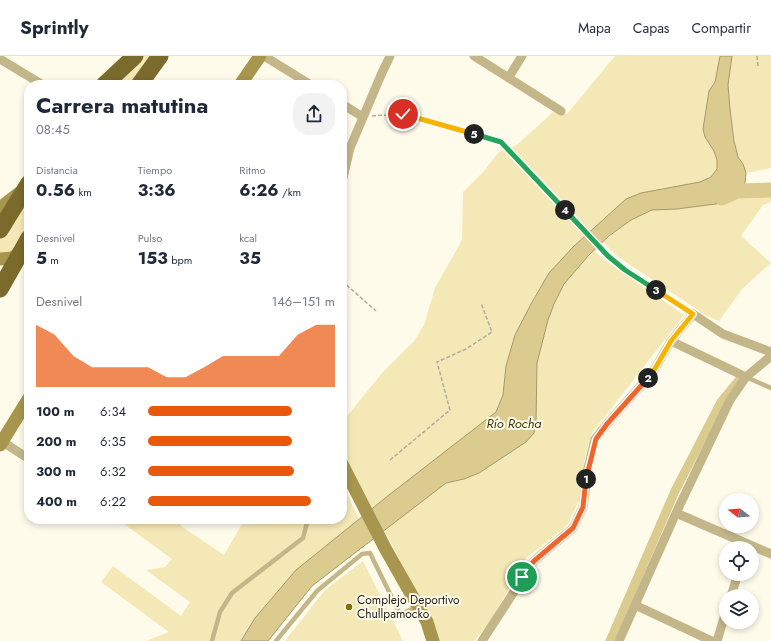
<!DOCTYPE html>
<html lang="es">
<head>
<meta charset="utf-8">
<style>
  :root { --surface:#fff; --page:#f2f2f3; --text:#1f2937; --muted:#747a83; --line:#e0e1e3; --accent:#ea580c }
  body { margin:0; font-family:Jost,sans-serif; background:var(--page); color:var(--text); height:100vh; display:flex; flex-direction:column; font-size:15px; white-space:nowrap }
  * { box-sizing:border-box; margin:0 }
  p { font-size:13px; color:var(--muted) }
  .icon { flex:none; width:22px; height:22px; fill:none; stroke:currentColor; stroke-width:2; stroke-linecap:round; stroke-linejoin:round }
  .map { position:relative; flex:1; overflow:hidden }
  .sheet { position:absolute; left:24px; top:24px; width:323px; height:444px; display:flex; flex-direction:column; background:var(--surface); border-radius:16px; box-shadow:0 2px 6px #0003 }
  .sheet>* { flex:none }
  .needle { width:26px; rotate:287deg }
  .tools { position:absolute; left:719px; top:437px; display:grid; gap:8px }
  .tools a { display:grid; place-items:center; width:40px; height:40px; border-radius:50%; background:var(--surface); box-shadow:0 2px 6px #0003; font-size:20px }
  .pin { position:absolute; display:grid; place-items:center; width:34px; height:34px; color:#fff; margin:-17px; border:2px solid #fff; border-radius:50%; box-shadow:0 1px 4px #0007 }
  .km { position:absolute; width:20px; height:20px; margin:-10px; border-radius:50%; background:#222; color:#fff; font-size:11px; line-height:20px; text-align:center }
  .round { display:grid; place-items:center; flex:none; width:42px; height:42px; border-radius:16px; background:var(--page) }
  .summary { display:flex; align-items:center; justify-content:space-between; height:68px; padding:0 12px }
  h1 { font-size:22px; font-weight:700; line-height:30px }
  .stats { display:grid; grid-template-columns:repeat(3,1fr); gap:6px; height:68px; padding:4px 12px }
  .stats div { display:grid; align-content:center }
  .stats b { font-size:17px; font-weight:700 }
  .stats small { font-size:11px; font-weight:400 }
  .stats p { font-size:11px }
  .chart { height:112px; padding:8px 12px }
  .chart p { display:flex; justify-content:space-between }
  .chart svg { width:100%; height:72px; margin-top:4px; fill:var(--accent); opacity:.7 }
  ul { padding:0 12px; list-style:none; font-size:13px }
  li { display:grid; grid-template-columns:64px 48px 1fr; align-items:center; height:30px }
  li i { height:10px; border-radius:5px; background:var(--accent) }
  header { display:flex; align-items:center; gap:24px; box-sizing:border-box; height:56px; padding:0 20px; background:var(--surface); border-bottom:1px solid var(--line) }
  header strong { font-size:19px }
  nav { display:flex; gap:22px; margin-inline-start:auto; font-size:14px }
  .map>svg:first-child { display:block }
</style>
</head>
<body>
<header>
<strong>Sprintly</strong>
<nav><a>Mapa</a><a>Capas</a><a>Compartir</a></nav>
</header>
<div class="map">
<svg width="771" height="585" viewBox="0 0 771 585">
  <rect width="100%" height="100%" fill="#fffbeb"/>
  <!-- green -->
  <path fill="#f5e8b7" d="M141,0H154L132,29H110Z
    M615,0H720L715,26L709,35L705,81C718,99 726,114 701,126L626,143L573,191L549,217L531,248L515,279L506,310L503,339L496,356L372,453L342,398V366L383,316L414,285L424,269L435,232L462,184L463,136L484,115L499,96L517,89L553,56L567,58Z
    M732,0H771V112L746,117L743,108L738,101L734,85L730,53L728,29Z
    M29,136V174L13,197L0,199V183Z
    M737,139H771V146L763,149L741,180L771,207L742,233L719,265L705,259L617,200L603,186L631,164L652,154L677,153L723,147Z
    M594,194L602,202L684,259L592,377L584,405L582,438L567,470L526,502L490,566L474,585H439L432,565L384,474L446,427L464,423L526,386L537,335V307L548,264L554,248L564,228Z
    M342,427L359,463L296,514L255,562L241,585H146L169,576L101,526L113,510L181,560L190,546L146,514L165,511L172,503L117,463H181V470L224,499L245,463H342Z
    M363,505L403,585H285L325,534Z"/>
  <!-- water -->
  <path fill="#dbcb8f" stroke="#a4996c" d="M720,0H732L728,29L730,53L734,85L738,101L743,108L746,117L745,127L737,139L723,147L677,153L652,154L631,164L609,180L589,199L564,228L554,248L548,264L537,307L536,366L534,377L526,386L479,417L464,423L446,427L312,530L268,585H241L255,562L296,514L389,439L496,356L503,339L506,310L515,279L531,248L549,217L573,191L626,143L641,137L700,126L711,121L717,113V104L714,95L705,81L703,73L709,35L715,26Z"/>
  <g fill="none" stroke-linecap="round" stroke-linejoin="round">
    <!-- canal -->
    <path stroke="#dbcb8f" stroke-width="9" d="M610,585L675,435L721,346L739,324"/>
    <!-- river -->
    <path stroke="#dbcb8f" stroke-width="15" d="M722,142L737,135L771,134"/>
    <!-- path -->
    <path stroke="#afac9f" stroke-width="1.5" stroke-dasharray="4 2" stroke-linecap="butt" d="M757,0L758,10
      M372,60L403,58L501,86L608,200L625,214L686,254
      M342,225L376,255
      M390,404L450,354L437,306L466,293L492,276L481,247"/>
    <!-- lane -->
    <path stroke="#c3b78a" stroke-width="4.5" d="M746,321L771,332
      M212,585L220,556L232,537L303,482L308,463
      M276,585L317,535L362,498L370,497L400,558L417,551"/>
    <!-- street -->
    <path stroke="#c3b78a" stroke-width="9" d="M264,0L311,29
      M474,0L561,55
      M0,3L43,29
      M509,21L522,0
      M342,48L363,61
      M342,126L350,92L381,19L390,0
      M671,285L746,321
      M0,384L29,403
      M676,457L771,498
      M731,540L738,518
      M635,549L712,585
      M482,585L534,505L573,472L583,451L588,412L595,383L607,368L653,316L671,285L693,258L723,278L771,296
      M619,585L676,457L730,344L746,321L771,300
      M717,585L726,555"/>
    <!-- secondary -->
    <path stroke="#a8964e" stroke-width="13" d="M240,29L260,0
      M0,152L19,137
      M0,203L12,202L23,195
      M0,389L29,342
      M342,408L385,492L427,566L433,585"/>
    <!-- highway -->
    <path stroke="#7a6a2c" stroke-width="17" d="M104,29L135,0
      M139,29L160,0
      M0,174L29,127
      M0,233L29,182"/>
  </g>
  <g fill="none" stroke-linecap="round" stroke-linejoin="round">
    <defs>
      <path id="split-1" d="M522,521L534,505L573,472L583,451L586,423"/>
      <path id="split-2" d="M586,423L596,383L607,368L648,322"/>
      <path id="split-3" d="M648,322L653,316L671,285L693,258L656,234"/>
      <path id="split-4" d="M565,154L608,200L625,214L656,234"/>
      <path id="split-5" d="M474,78L501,86L565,154"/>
      <path id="split-6" d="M403,58L474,78"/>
    </defs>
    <!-- split-1 casing -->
    <use href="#split-1" stroke="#fff" stroke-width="8"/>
    <!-- split-2 casing -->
    <use href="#split-2" stroke="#fff" stroke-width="8"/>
    <!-- split-3 casing -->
    <use href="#split-3" stroke="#fff" stroke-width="8"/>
    <!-- split-4 casing -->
    <use href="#split-4" stroke="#fff" stroke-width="8"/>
    <!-- split-5 casing -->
    <use href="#split-5" stroke="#fff" stroke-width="8"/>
    <!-- split-6 casing -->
    <use href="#split-6" stroke="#fff" stroke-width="8"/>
    <!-- split-1 -->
    <use href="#split-1" stroke="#f0652b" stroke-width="5"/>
    <!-- split-2 -->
    <use href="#split-2" stroke="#f0652b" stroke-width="5"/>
    <!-- split-3 -->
    <use href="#split-3" stroke="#f5b400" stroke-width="5"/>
    <!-- split-4 -->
    <use href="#split-4" stroke="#22a559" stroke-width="5"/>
    <!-- split-5 -->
    <use href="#split-5" stroke="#22a559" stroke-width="5"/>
    <!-- split-6 -->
    <use href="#split-6" stroke="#f5b400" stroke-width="5"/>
  </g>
  <!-- markers -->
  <circle fill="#846f0e" stroke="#fffbeb" stroke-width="1.5" cx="349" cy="551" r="4"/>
  <g text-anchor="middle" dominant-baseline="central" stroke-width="4" stroke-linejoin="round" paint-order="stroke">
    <!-- poi labels -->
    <g font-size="12" fill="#25231b" stroke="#fffbeb" text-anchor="start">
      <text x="357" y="544">Complejo Deportivo<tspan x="357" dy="14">Chullpamocko</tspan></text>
    </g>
    <!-- water labels -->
    <g font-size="13" font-style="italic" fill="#3e3300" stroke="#fffbeb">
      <text x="514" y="367">Río Rocha</text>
    </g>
  </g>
</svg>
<div class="tools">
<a><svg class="needle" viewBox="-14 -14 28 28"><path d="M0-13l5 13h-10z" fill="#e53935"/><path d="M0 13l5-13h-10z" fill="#747a83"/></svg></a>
<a><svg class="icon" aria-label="locate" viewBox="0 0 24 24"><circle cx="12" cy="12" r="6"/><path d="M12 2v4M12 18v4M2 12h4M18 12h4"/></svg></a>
<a><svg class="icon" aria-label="layers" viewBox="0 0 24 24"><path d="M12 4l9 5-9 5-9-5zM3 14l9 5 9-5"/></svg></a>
</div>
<div class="pin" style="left:522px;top:521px;background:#1e9e55"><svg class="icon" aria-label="arrive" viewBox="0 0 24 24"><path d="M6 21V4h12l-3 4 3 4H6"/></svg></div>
<div class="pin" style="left:403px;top:58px;background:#d93025"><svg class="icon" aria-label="check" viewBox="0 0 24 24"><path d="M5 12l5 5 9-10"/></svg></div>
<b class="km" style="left:586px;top:423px">1</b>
<b class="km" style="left:648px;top:322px">2</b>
<b class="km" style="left:656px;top:234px">3</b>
<b class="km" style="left:565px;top:154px">4</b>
<b class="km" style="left:474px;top:78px">5</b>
<section class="sheet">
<div class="summary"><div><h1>Carrera matutina</h1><p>08:45</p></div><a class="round"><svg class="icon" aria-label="share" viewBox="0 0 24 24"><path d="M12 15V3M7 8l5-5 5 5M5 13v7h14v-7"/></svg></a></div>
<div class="stats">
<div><p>Distancia</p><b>0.56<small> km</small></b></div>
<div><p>Tiempo</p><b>3:36</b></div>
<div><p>Ritmo</p><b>6:26<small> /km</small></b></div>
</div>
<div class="stats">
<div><p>Desnivel</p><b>5<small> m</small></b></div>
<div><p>Pulso</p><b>153<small> bpm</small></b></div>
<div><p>kcal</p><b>35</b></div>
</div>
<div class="chart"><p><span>Desnivel</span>146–151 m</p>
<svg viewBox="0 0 160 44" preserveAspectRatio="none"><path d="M0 44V6L10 12L20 25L30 32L40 32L50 32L60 32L70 38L80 38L90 32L100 25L110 25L120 25L130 25L140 12L150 6L160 6V44z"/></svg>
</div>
<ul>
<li><b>100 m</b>6:34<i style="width:77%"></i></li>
<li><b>200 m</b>6:35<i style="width:77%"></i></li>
<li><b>300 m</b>6:32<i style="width:78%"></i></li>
<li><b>400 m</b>6:22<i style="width:87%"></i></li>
</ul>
</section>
</div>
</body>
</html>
